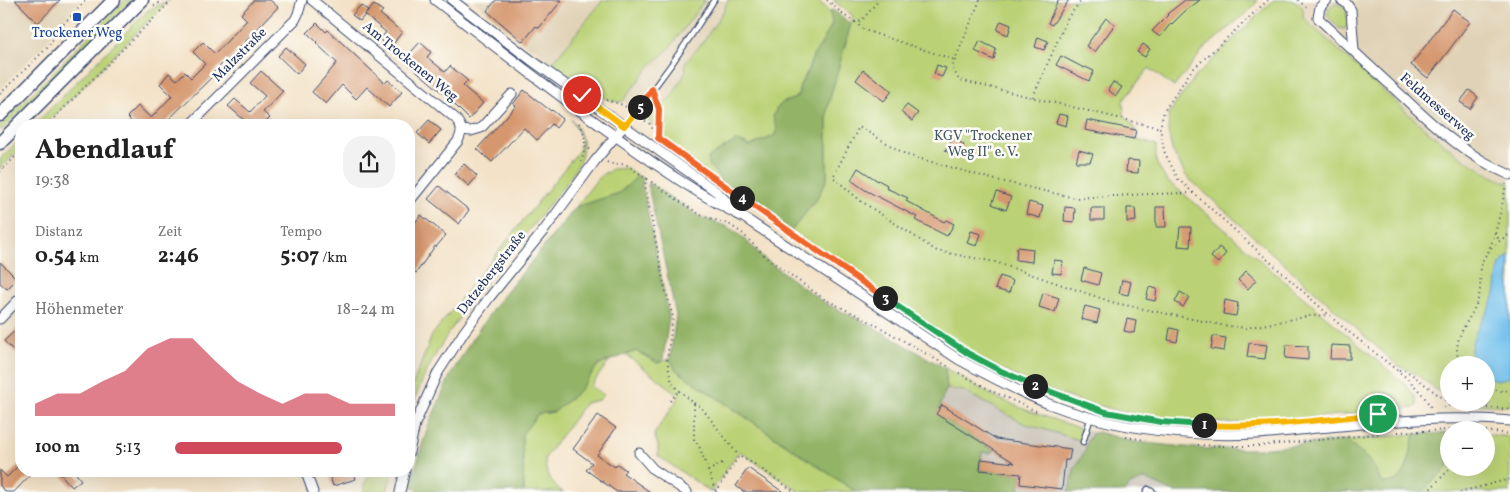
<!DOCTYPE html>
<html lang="de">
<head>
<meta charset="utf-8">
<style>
  :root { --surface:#fff; --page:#f2f2f2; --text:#222; --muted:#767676; --accent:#d1495b }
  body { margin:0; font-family:Vollkorn,serif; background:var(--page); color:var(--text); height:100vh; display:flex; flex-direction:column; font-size:19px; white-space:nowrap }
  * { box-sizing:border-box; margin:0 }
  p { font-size:16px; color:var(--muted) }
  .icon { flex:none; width:28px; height:28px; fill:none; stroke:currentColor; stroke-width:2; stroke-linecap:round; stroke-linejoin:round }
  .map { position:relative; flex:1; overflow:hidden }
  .drawer { position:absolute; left:15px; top:119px; width:400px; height:358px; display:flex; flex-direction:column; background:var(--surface); border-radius:20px; box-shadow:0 5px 20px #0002 }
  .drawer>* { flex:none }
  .buttons { position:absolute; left:1440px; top:356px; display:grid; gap:10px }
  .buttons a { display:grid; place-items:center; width:55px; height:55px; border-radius:50%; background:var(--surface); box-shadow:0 5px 20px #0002; font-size:25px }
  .pin { position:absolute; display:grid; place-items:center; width:42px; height:42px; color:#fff; margin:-21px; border:2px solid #fff; border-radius:50%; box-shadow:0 1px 5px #0007 }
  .km { position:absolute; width:25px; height:25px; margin:-12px; border-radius:50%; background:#222; color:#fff; font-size:14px; line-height:25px; text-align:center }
  .round { display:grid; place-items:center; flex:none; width:52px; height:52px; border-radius:20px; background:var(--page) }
  .headline { display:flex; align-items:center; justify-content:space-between; height:85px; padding:0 20px }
  h1 { font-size:28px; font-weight:700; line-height:38px }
  .metrics { display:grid; grid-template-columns:repeat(3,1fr); gap:8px; height:85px; padding:5px 20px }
  .metrics div { display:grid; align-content:center }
  .metrics b { font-size:21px; font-weight:700 }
  .metrics small { font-size:14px; font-weight:400 }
  .metrics p { font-size:14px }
  .chart { height:140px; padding:10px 20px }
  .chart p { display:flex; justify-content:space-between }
  .chart svg { width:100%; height:90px; margin-top:5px; fill:var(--accent); opacity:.7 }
  ul { padding:0 20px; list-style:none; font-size:16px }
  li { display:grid; grid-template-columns:80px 60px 1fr; align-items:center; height:38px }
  li i { height:12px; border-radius:6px; background:var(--accent) }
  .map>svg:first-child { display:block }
</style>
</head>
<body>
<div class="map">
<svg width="1510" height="492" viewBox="0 0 1510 492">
  <rect width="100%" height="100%" fill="#fdfcf7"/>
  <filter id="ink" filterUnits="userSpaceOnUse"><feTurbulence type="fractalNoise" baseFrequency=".02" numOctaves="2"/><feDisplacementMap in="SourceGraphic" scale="10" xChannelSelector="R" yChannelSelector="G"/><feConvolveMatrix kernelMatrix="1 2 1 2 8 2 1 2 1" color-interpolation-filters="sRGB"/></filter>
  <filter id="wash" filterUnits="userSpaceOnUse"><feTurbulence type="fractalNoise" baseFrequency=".0096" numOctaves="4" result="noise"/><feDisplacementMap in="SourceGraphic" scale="20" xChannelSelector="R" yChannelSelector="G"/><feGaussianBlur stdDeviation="1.12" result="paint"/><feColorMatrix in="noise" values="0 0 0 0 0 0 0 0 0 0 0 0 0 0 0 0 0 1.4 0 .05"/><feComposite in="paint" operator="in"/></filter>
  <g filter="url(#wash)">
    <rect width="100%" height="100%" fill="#f3e2c7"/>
    <!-- built -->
    <path fill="#e0d2b6" d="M0,0H81L60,23L44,45L0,89Z
      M473,0H728L724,10L703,42L691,55L686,71L673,95L649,117L632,105L629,106L622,102H616L604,98L590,89L552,63L535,48H532L523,42Z
      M1294,0H1510V184L1489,173L1454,153L1417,121L1303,18V8Z"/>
    <!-- industrial -->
    <path fill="#c9c3b8" d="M947,389L963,391L1023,423L1079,439L1082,433L1079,428L1097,432L1092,434L1087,442L1085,451L1074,469L1073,476L1068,492H1019L1021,475L980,470L982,452L936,414L942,405V396Z
      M1145,479L1174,492H1124L1129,485Z"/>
    <!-- green -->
    <path fill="#bad175" stroke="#6a806a" d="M125,0H132L0,132V126Z
      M169,0L45,125H34L147,11Z
      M603,0H705L668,50L650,66L622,102C599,102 570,76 552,63Z
      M728,0H817L830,11L832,24L819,48L813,56L807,73L800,85L798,95L793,99L782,103L777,108L773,117L777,129L774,136L750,146L741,142L709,165L720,179V182L664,141L656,128L648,121L649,117L673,95L686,71L685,63L703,42L724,10Z
      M833,0H1258L1252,8L1204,49L1174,87L1149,68L1123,101L1124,114L1136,130L1134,139L1156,145V162L1166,180L1190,199L1277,275L1406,385C1411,391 1418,398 1417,406L1413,408L1394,409L1298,419L1228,423L1169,420L1132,414L1083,402L1044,389L1002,370L969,353L857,278L791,231L817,199L827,179V109L853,16Z
      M1273,0H1294L1303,8V18C1331,43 1359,69 1388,95C1424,128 1463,165 1510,184V406L1461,404L1454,403L1486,402V365H1449V399C1433,389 1416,370 1398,366L1186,176L1172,150L1168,131L1169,113L1195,77Z
      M1335,3C1347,5 1351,20 1345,29L1339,28L1328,16V9Z
      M571,119C581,131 586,145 580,161C572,178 559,193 547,207C534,224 520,241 506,257C478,293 448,328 428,369C420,384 415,400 409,415V394L432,335L580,149L581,137Z
      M21,138V148L0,169V159Z
      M627,168L638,176L620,193L576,207L598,178L606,172L608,173L611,169Z
      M636,351L658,363L670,359L676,370L856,492H800L739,451L711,492L658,456V446L654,434L679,397L665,384L626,355Z
      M609,361L591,386L604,395L599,400L585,403L545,458C546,475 549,482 563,492H524L522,434L538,414L554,412L579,391L598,365Z
      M945,368L995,397L1029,411L1079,428L1082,433L1079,440L1023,423L963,391L947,389Z
      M1415,434C1410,448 1410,474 1395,481C1392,482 1387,483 1383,483L1380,481C1377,464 1359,452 1347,440Z
      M1486,434L1510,437V492H1423L1449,466V468H1486Z
      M372,470H393L387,492H364V484Z"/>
    <!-- forest -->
    <path fill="#93b366" stroke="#577162" d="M833,10L851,24L827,109V179L817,199L791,231L720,182C718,172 707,168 708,158L735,141L741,142L750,146L774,136L777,129L773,117L777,108L782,103L793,99L798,95L800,85L807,73L813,56L819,48L832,24L830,11Z
      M638,176L643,179L642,184L669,317L663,360L658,363L636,351L598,365L579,391L554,412L538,414L522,434L524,492H420L410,485L428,426L450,376L470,342L495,306L576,207L619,193Z
      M649,183L700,217L728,227L740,235L766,260L823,302L870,325L945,368L947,389C941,397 942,405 937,414L995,451L989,453L982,452L980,470L1021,474L1019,492H856L676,370L670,359L676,315L648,186Z
      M1097,432L1135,442L1206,449H1258L1347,440C1359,452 1377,464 1380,481L1383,483C1387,483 1392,482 1395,481C1410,474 1410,448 1415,434L1449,433V466L1423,492H1174L1145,479L1130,485L1124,492H1068L1073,476L1074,469L1085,451L1087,442L1092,434Z"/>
    <!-- water -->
    <path fill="#72c1ed" stroke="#4678a6" d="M1510,255C1510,265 1508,273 1508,282L1510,285V377L1498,380L1486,377V365H1474C1473,361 1470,354 1471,350C1472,332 1487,316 1493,300C1500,284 1492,266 1510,255Z"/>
    <g id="blocks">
      <!-- building -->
      <path fill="#d5976e" d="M15,0H60L38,23Z
        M254,0H270L278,7L226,62L225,61L212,74L213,76L163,125H135L127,117L138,106L151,118L172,96L160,84L169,73L177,80L185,72L191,78L205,64L193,52L203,42L215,54L247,20L241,14Z
        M496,0H562L539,28L536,26L523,42L487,11Z
        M1058,0H1069L1052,25L1048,23Z
        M1185,0H1200L1184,12L1172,24L1171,23L1160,37L1152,31L1168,15L1167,14Z
        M361,5L368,11L360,21L352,15Z
        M374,5L383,11L380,14L402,32L390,48L380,40L386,32L365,15Z
        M1453,9L1470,22L1428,78L1411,65Z
        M1106,18L1115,24L1095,52L1086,46Z
        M1001,21L1011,25L1008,35L997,30Z
        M317,23L326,32L328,30L385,83L388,80L402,92L389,107L367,87L356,99L342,85L326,104L312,92L337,63L316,43L317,42L307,33Z
        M1038,37L1048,41L1044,50L1035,47Z
        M980,41L996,49L994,60L975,51Z
        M420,42L431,52L427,57L445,72L450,66L468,81L463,86L483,103L469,119L446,96L404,60Z
        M1143,44L1150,49L1145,57L1137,52Z
        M286,47L305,64L297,74L278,56Z
        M1061,56L1084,68L1085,67L1094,71L1089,81L1056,65Z
        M937,65L946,68L942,77L934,74Z
        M863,70L892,91L884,101L856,80Z
        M261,71L283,91L263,112L270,118L263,125H250L228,106L235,99L250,112L265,96L250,83Z
        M1113,82L1122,87L1116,96L1108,90Z
        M524,90L551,111L552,110L563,119L556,128L552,124L537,140L524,128L492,162L477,149L516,106L513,104Z
        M1469,90L1478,97L1470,109L1460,102Z
        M907,105L918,113L912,121L901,112Z
        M1059,114L1068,116L1066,126L1056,123Z
        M429,120L441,130L429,144L417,133Z
        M1087,120L1136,130L1134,139L1085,130Z
        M954,138L964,145L955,158L945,150Z
        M1079,150L1093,154L1090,162H1076Z
        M1127,160L1139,161L1138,173L1126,172Z
        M464,164L477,176L469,186L455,174Z
        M858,168L878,181V180L887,185L886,188L908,198L906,201L944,222L946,220L954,224L947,236L915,220L917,217L865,190L851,180Z
        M439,186L469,210L459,224L428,199Z
        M997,192L1011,197L1006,210L992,204Z
        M1029,202L1043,206L1040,218L1026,214Z
        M1065,207L1075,208L1074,222L1064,221Z
        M1156,207H1165L1166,227H1156Z
        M1091,208H1104V220H1091Z
        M1127,208H1135L1136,221L1127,222Z
        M421,215L446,235L436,247L435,246L416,273L409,267V230Z
        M1180,227H1191L1190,247L1178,246Z
        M971,231L981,234L977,246L967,243Z
        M1017,247L1033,249L1032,262L1016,260Z
        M1219,247L1226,253L1218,263L1211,257Z
        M1054,260L1063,261L1061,274L1052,273Z
        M0,262L17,279L7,289L0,283Z
        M1084,268L1101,273L1098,285L1081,280Z
        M1246,271L1256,280L1248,289L1238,280Z
        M1000,276L1013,281L1009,293L995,289Z
        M1122,280L1131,282L1128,295L1119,293Z
        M1149,287L1157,289L1155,301L1146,299Z
        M1180,292L1189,297L1183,307L1175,302Z
        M1043,293L1059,298L1055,312L1039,307Z
        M1225,300L1238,303L1236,316L1223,314Z
        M1085,306L1100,310L1097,323L1081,319Z
        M1127,319L1136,321L1134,333L1124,331Z
        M21,325V347L16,353L4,341Z
        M1170,328L1179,330L1177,342L1168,340Z
        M1213,336L1226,338L1224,351L1211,349Z
        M1249,343L1267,345L1265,359L1247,357Z
        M1286,345L1308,346V360L1285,358Z
        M1331,345L1350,346V359H1330Z
        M942,405L996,439L1071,449L1069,460H1065L1062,489L1020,484L1021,474L980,470L981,459L1015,463L936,414Z
        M598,415L616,428L597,455L615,467L617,464L626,470L623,473L650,492H617L586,470L592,463L573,449Z
        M21,463V470H35L14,492H6L0,486V470L7,477Z
        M748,468L783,492H744L736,486Z
        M57,470H73L81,480L72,487Z
        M328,470H353L356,479L333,486Z"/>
    </g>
  </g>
  <g filter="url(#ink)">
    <use href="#blocks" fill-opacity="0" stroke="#3b4a6e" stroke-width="1"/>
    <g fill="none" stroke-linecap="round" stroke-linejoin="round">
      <defs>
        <path id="lane" d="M624,126C657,86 687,44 714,0
          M1083,442L1091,417
          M1146,492L1148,489L1153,492"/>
        <path id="street" d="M312,0L455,118C462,126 463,131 458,141L409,202
          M435,0C492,44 549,89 608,131C652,162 695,193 743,217L958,359C987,375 1017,391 1049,404C1114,429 1188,437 1257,434C1277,433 1298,430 1318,428C1382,422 1446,415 1510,421
          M452,0L531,60L717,192L735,210
          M1327,0L1320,7L1318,18C1346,44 1374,70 1402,96C1435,127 1468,157 1510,175
          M1341,0L1346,3L1351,10L1354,51
          M190,125L295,20L298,14L302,0
          M462,130L471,131L481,128L512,94
          M0,319L21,297
          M409,452L415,424L437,374L464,332L489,298L545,229L595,161L624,126
          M639,453L653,469L687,492
          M305,470L313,492
          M400,492L405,470"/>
        <path id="secondary" d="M0,115L114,0
          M0,143L142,0"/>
      </defs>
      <!-- lane casing -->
      <use href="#lane" stroke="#3b4a6e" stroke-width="7"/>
      <!-- street casing -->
      <use href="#street" stroke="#3b4a6e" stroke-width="11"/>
      <!-- secondary casing -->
      <use href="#secondary" stroke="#3b4a6e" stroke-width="15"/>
      <!-- path -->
      <path stroke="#3b4a6e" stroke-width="2" stroke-dasharray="1 4" stroke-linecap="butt" d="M827,0L845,16L855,22L861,21L879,0
        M980,0L952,67L959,80L1160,128
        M1268,0L1191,71L1164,111L1160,128L1164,151L1178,179L1339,324L1408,379L1423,395L1432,409
        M1298,0L1308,9
        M154,6L165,0
        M855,22L864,30L955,60
        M0,94L47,48L62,26L86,0
        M1033,97L1068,17L1082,0
        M655,99L659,109V138
        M606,100L623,105L629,109
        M641,118L650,124L657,136
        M579,123C587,136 586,148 581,162
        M47,125L172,0
        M585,146L591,150
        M607,162C613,166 621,163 627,165L685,205L701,215L730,225L742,233L767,258L824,299L869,321L951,368
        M0,172L21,151
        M647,178L645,185L664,284L673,317L667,359L670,376L673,385L694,403V439L699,446L716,492
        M729,189L838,266
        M1193,193L1149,194L1075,198L992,179L907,155L859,127L833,177L861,201L937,251L995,262L1115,303L1221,325L1246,328L1310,316L1329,315
        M1495,233L1498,238H1502
        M1488,252C1497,231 1502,207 1506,184
        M1460,365C1449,336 1472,322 1479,296C1482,284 1478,269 1484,258C1490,248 1501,239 1510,234
        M1399,370H1405L1414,376L1450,404L1451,402
        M959,373L994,392L1036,411
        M1486,377L1487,375
        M1486,388L1502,391L1510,390
        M1052,393L1078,402
        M670,401L679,391
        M694,403L701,407L739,456
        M1444,408L1448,407L1450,404L1458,406L1510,409
        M1486,431L1510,434
        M1398,432L1449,430
        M1126,437L1146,440
        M1198,445L1226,446
        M1233,446H1259L1378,434
        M708,471L724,462
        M716,492L739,456L754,464L795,492
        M1427,492L1451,468
        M1460,492L1510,479"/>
      <!-- lane -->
      <use href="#lane" stroke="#fff" stroke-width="4.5"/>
      <!-- street -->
      <use href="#street" stroke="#fff" stroke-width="9"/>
      <!-- secondary -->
      <use href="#secondary" stroke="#fff" stroke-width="12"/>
    </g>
  </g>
  <g fill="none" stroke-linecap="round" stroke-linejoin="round" filter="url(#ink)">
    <defs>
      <path id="split-1" d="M1204,425C1262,428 1321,420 1378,414"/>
      <path id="split-2" d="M1035,386L1106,412L1161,422L1204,425"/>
      <path id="split-3" d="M885,298L969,354L1001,371L1035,386"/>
      <path id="split-4" d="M742,198L885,298"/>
      <path id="split-5" d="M640,107L652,89L659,109L658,138L742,198"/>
      <path id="split-6" d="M582,95L624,126L640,107"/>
    </defs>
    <!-- split-1 casing -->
    <use href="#split-1" stroke="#fff" stroke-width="10"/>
    <!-- split-2 casing -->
    <use href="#split-2" stroke="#fff" stroke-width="10"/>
    <!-- split-3 casing -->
    <use href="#split-3" stroke="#fff" stroke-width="10"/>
    <!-- split-4 casing -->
    <use href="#split-4" stroke="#fff" stroke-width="10"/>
    <!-- split-5 casing -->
    <use href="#split-5" stroke="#fff" stroke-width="10"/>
    <!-- split-6 casing -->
    <use href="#split-6" stroke="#fff" stroke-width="10"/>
    <!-- split-1 -->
    <use href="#split-1" stroke="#f5b400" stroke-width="6"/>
    <!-- split-2 -->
    <use href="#split-2" stroke="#22a559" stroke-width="6"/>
    <!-- split-3 -->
    <use href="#split-3" stroke="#22a559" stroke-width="6"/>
    <!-- split-4 -->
    <use href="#split-4" stroke="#f0652b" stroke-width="6"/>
    <!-- split-5 -->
    <use href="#split-5" stroke="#f0652b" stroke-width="6"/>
    <!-- split-6 -->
    <use href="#split-6" stroke="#f5b400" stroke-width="6"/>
  </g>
  <!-- markers -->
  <rect fill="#1a4fb4" stroke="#fdfcf7" stroke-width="2" x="72" y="12" width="10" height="10" rx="2.5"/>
  <g text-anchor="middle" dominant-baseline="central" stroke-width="5" stroke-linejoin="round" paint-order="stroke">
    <!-- transit labels -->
    <g font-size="14" fill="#164399" stroke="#fdfcf7">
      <text x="77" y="33">Trockener Weg</text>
    </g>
    <!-- street labels -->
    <g font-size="14" fill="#1b2f5e" stroke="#fdfcf7">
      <text transform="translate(240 55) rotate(-45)">Malzstraße</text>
      <text transform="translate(410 62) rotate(39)">Am Trockenen Weg</text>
      <text transform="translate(1437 107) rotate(41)">Feldmesserweg</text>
      <text transform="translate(492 273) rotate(-52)">Datzebergstraße</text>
    </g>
    <!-- park labels -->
    <g font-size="14" fill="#435864" stroke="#fdfcf7">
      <text x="983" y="136">KGV "Trockener<tspan x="983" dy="16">Weg II" e. V.</tspan></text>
    </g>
  </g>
</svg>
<div class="buttons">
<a>+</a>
<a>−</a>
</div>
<div class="pin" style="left:1378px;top:414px;background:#1e9e55"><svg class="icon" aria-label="arrive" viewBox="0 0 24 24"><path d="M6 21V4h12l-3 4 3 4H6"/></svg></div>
<div class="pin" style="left:582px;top:95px;background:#d93025"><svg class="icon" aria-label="check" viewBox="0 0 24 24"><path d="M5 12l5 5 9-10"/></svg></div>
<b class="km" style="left:1204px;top:425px">1</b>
<b class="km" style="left:1035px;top:386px">2</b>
<b class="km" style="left:885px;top:298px">3</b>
<b class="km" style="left:742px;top:198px">4</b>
<b class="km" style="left:640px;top:107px">5</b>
<section class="drawer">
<div class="headline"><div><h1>Abendlauf</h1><p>19:38</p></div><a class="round"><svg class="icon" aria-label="share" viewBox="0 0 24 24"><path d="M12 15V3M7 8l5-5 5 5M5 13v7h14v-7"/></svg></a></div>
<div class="metrics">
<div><p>Distanz</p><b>0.54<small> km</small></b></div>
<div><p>Zeit</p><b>2:46</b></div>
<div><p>Tempo</p><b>5:07<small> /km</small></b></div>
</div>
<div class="chart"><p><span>Höhenmeter</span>18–24 m</p>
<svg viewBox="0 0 160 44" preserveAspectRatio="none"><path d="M0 44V38L10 33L20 33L30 27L40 22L50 11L60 6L70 6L80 17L90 27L100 33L110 38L120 33L130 33L140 38L150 38L160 38V44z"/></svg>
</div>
<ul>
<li><b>100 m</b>5:13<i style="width:76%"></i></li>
</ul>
</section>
</div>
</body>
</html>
